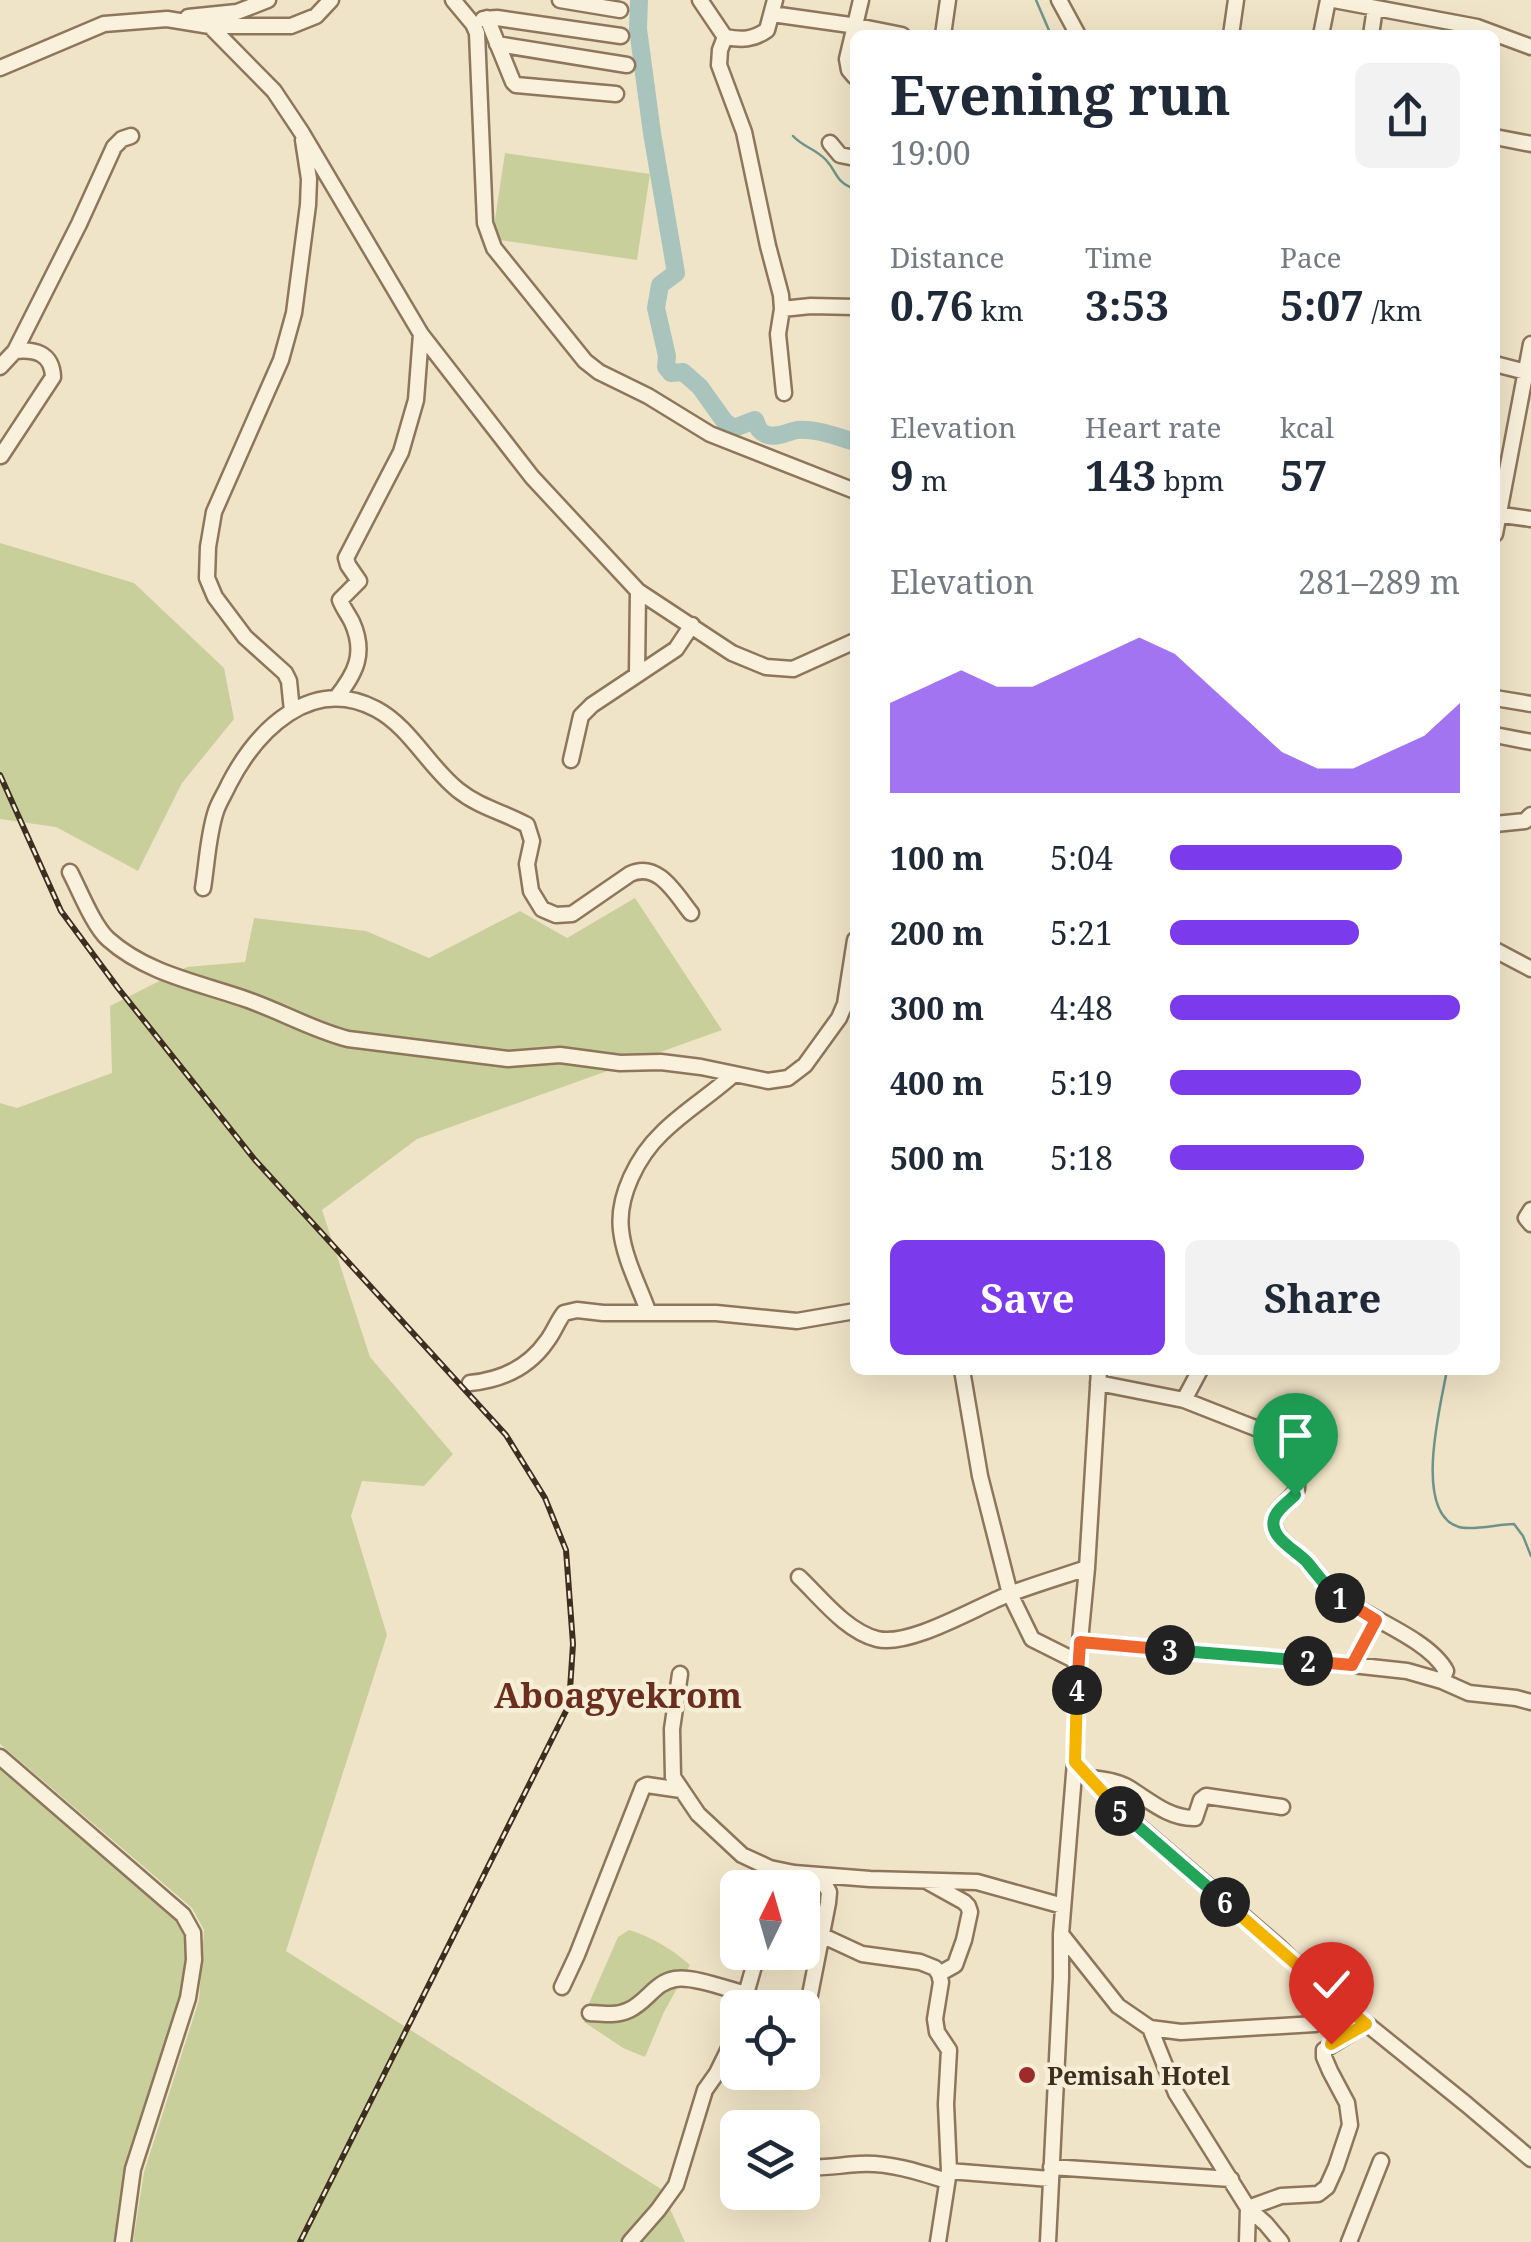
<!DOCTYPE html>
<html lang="en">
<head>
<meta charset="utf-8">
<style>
  :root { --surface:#fff; --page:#f2f2f3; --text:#1f2937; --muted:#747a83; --accent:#7c3aed }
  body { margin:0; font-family:"Noto Serif",serif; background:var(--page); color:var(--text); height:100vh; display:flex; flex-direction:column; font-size:38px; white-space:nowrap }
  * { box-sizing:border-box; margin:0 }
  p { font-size:32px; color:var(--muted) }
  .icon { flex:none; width:55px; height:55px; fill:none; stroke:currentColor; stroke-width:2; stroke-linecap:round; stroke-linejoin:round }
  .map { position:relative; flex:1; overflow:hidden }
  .drawer { position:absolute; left:850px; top:30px; width:650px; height:1345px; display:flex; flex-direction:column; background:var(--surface); border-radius:15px; box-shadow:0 10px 40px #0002 }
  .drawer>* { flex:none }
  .needle { width:65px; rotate:5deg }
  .controls { position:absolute; left:720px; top:1870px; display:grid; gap:20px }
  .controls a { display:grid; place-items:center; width:100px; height:100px; border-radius:15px; background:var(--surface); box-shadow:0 10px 40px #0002; font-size:50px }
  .pin { position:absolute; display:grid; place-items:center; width:85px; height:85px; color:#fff; margin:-102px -42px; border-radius:50% 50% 50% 0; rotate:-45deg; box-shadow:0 0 10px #0007 }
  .pin .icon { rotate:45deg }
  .km { position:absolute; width:50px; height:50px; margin:-25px; border-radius:50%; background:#222; color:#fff; font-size:28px; line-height:50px; text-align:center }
  .round { display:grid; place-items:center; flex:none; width:105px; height:105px; border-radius:15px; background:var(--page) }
  .overview { display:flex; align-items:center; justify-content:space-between; height:170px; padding:0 40px }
  h1 { font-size:55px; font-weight:700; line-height:75px }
  .metrics { display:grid; grid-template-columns:repeat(3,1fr); gap:15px; height:170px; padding:10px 40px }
  .metrics div { display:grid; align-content:center }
  .metrics b { font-size:42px; font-weight:700 }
  .metrics small { font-size:28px; font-weight:400 }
  .metrics p { font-size:28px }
  .chart { height:280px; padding:20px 40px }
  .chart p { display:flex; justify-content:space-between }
  .chart svg { width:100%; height:180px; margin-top:10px; fill:var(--accent); opacity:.7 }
  .primary-button { display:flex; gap:20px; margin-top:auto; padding:20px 40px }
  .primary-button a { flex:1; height:115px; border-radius:15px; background:var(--accent); color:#fff; font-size:40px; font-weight:700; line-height:115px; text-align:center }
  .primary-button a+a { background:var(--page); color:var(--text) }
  ul { padding:0 40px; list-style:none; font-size:32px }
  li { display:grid; grid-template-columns:160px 120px 1fr; align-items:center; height:75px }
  li i { height:25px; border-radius:12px; background:var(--accent) }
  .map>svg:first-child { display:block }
</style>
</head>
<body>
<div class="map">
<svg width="1531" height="2242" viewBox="0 0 1531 2242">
  <rect width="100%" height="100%" fill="#f0e4c8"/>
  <!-- green -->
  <path fill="#c9cf9b" d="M505,153L650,174L637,260L492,239Z
    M0,543L134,583L224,668L234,719L182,783L138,871L56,827L0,819Z
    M635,898L722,1030L417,1139L322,1210L370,1357L453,1454L424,1486L362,1481L351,1516L387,1635L286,1951L661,2189L685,2242H133L144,2172L199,2000L204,1930L192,1908L0,1744V1103L17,1108L112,1073L110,1006L187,967L245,962L254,918L366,931L429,958L520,911L567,938Z
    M0,1767L178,1919L187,1935L182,1996L127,2168L116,2242H0Z
    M629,1930C652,1937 672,1949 690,1965L664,2012L645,2057L623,2048L584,2022L583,2017L618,1937Z"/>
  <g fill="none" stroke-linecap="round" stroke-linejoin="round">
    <!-- stream -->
    <path stroke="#6f938a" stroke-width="2.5" d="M1036,0L1051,35
      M793,136C803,147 816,149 826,160C838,173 835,182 855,189
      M1447,1370C1441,1404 1412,1513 1459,1527C1472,1531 1499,1524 1514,1524L1523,1536L1531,1556"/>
    <!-- river -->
    <path stroke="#a9c4bc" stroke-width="18" d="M639,0L638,29L652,133L676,273L660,285L656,308L667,356L666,367L671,373L683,372L700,387L725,422L734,428L755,420C758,427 758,431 765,434C775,439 787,432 797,430C816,428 837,437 855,442"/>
    <defs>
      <path id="minor" d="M453,0L473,24L477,33L485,223L494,248L585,361L599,372L648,396L710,434L855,491
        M560,0L620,10
        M700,0L725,37C742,40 753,40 767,30L775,0
        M1059,0L1078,35
        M1334,0L1477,27L1531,47
        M772,14L857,26L902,35
        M188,17L237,12L268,0
        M487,18L513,82L516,85L616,94
        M483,19L497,18L621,36
        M210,26L274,91L302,133L421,334L532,477L638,591L732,653L766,667L793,669L855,641
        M943,35L948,0
        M1231,35L1236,0
        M1321,35L1328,0
        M1371,35L1375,8
        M725,37L720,50L719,65L744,132L768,246L781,295L782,309L778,334L784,393
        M497,44L627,65
        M0,68L104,24L167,19L210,26H291L316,16L331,0
        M855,77L849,70L847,59L861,0
        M1495,137L1531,144
        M830,143L840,155L855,158
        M782,309L811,306L855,307
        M1495,364L1526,372
        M0,367L15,351L79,224L114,147L122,139L131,136
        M1,456L53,377C52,353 35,349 15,351
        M1495,514L1531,519
        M1495,534L1531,344
        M637,673L638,591
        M336,698C356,673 366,653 352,622C348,614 343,608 340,600L359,581L348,565L346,558L401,452L416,400L421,334
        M1495,698L1531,704
        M292,711L289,681L285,673L245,637L215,597L207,578L208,547L214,512L281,360L294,313L308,205L309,179L303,140
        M1495,735L1531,742
        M571,760L581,716L592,705L676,649L692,625
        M1495,824L1525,821L1531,815
        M70,872C80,891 93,925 108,939C147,974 200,983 248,1000C282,1012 313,1030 348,1039L508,1059L560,1055L620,1063L661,1062L701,1067L768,1081L788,1078L805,1065L839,1018L845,1004L855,940
        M203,888C207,863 208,835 216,811C219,802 225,793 229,784C257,730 311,675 376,709C410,727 428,766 458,790C479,807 503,812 527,825L532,841L527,864L531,891L542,909L556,915L572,914L630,874C658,861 675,893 691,913
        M1495,950L1531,969
        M1531,1210L1526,1218L1531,1224
        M648,1311C639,1286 624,1258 621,1230C617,1196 638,1156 662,1133C684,1111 711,1095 734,1074
        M962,1370L980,1476L1010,1594L1032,1639L1078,1662
        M470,1383C501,1380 529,1367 547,1341C554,1332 557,1322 564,1313L577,1310L603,1313H716L797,1321L855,1311
        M1098,1383L1184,1400L1268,1433L1294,1441
        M1184,1400L1200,1370
        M1289,1438L1299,1432L1297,1489C1292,1500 1276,1507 1274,1519C1271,1535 1290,1547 1300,1556C1314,1567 1322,1585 1337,1596C1367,1617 1430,1640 1446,1671L1442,1681L1469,1693L1516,1698L1531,1702
        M799,1577C822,1599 846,1631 877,1639C910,1647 976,1607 1007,1595C1033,1585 1060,1577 1087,1568
        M1080,1642L1352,1665L1407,1671L1442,1681
        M1352,1665L1376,1620
        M680,1674L672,1729L673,1777L698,1814L742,1855L770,1868L794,1873L870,1879L977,1882L1063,1906
        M0,1757L183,1915L193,1933L194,1960L188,1998L133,2169L123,2242
        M1075,1762L1121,1811L1280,1948L1316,1983L1466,2104L1531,2159
        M1089,1778C1103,1779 1117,1781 1129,1788C1150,1801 1170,1819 1195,1818L1201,1800L1206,1796L1282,1807
        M928,1882L964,1902L968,1906L970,1912L964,1940L955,1965L939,1974
        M788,1888L794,1873
        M1061,1934L1118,2006L1150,2028L1176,2093L1248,2208L1266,2224L1281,2242
        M821,1935L862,1954L920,1962L935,1968L939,1974L941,1982L935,2019L937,2032L949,2050L946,2104L949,2171L938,2242
        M562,1987L577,1955L643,1787L647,1785L681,1790
        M744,2008L746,1994L758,1952
        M807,2010L828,1903L829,1892L820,1876
        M590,2013C603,2014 617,2016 629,2010C647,2002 655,1982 675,1979C693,1976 727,1989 746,1994
        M1150,2028L1181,2032L1315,2024L1347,2008
        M802,2167C822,2169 840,2165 859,2164C888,2162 919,2172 947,2181
        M1051,2167L1231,2179
        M949,2171L1050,2179
        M768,2200L772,2192
        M630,2242L658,2210L676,2185L705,2090L717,2073L738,2030
        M1048,2242L1061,1978V1934L1075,1762L1078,1662L1087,1568L1099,1370
        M1247,2242L1248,2208L1281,2196L1318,2194L1327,2187L1336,2167L1350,2125L1347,2103L1330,2071L1324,2057V2050L1366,2024
        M1349,2242L1381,2161"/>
    </defs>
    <!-- minor casing -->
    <use href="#minor" stroke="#8d765c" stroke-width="19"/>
    <!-- minor -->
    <use href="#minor" stroke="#faf1dc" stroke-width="14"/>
    <defs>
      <path id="rail" d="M0,775L61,911L118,988L255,1160L506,1435L545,1498L566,1550L573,1644L569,1705L300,2242"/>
    </defs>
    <!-- rail casing -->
    <use href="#rail" stroke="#3d2e20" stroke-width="6"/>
    <!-- rail -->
    <use href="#rail" stroke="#f7eed8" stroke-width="2.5" stroke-dasharray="8" stroke-linecap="butt"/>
  </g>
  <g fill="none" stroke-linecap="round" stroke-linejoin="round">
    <defs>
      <path id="split-1" d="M1295,1495C1289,1501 1276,1510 1274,1519C1269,1538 1296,1550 1307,1562C1318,1575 1326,1588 1340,1598"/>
      <path id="split-2" d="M1308,1661L1352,1665L1376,1620L1340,1598"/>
      <path id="split-3" d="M1170,1650L1308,1661"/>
      <path id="split-4" d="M1077,1690L1080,1642L1170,1650"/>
      <path id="split-5" d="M1077,1690L1075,1762L1120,1811"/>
      <path id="split-6" d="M1120,1811L1225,1902"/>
      <path id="split-7" d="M1225,1902L1329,1993"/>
      <path id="split-8" d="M1329,1993L1366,2024L1331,2044"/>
    </defs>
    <!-- split-1 casing -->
    <use href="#split-1" stroke="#fff" stroke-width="20"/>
    <!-- split-2 casing -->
    <use href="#split-2" stroke="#fff" stroke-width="20"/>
    <!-- split-3 casing -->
    <use href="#split-3" stroke="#fff" stroke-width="20"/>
    <!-- split-4 casing -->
    <use href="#split-4" stroke="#fff" stroke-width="20"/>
    <!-- split-5 casing -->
    <use href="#split-5" stroke="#fff" stroke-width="20"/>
    <!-- split-6 casing -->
    <use href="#split-6" stroke="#fff" stroke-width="20"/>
    <!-- split-7 casing -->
    <use href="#split-7" stroke="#fff" stroke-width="20"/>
    <!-- split-8 casing -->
    <use href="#split-8" stroke="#fff" stroke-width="20"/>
    <!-- split-1 -->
    <use href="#split-1" stroke="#22a559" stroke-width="12"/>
    <!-- split-2 -->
    <use href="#split-2" stroke="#f0652b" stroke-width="12"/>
    <!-- split-3 -->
    <use href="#split-3" stroke="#22a559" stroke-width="12"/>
    <!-- split-4 -->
    <use href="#split-4" stroke="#f0652b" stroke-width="12"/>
    <!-- split-5 -->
    <use href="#split-5" stroke="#f5b400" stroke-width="12"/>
    <!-- split-6 -->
    <use href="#split-6" stroke="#22a559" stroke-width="12"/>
    <!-- split-7 -->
    <use href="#split-7" stroke="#f5b400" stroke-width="12"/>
    <!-- split-8 -->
    <use href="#split-8" stroke="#f5b400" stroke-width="12"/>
  </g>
  <!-- markers -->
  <circle fill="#9e2a2b" stroke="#f7eed8" stroke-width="4" cx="1027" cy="2075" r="10"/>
  <g text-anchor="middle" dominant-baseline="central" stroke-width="9" stroke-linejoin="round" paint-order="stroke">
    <!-- poi labels -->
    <g font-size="25" font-weight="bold" fill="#3d2e20" stroke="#f7eed8" text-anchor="start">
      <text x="1047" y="2075">Pemisah Hotel</text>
    </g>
    <!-- district labels -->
    <g font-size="35" font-weight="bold" fill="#6b2e1e" stroke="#f7eed8">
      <text x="618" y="1694">Aboagyekrom</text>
    </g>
  </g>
</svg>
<div class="controls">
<a><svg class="needle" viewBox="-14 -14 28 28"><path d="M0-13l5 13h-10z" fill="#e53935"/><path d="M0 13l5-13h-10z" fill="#747a83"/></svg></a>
<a><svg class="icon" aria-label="locate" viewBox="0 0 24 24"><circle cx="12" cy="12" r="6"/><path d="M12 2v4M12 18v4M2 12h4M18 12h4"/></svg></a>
<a><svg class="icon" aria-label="layers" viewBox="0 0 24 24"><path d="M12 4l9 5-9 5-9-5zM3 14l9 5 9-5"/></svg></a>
</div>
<div class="pin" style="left:1295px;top:1495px;background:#1e9e55"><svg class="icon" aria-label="arrive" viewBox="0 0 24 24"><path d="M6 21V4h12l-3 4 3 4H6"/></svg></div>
<div class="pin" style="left:1331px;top:2044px;background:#d93025"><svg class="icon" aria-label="check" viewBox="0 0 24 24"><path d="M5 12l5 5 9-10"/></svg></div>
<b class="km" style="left:1340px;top:1598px">1</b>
<b class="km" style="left:1308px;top:1661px">2</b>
<b class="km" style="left:1170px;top:1650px">3</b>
<b class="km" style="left:1077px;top:1690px">4</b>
<b class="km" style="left:1120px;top:1811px">5</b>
<b class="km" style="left:1225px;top:1902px">6</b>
<section class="drawer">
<div class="overview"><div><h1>Evening run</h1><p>19:00</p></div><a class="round"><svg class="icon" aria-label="share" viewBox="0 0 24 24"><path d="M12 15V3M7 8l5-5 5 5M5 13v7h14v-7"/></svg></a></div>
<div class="metrics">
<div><p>Distance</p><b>0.76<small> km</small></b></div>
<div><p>Time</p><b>3:53</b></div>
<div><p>Pace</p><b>5:07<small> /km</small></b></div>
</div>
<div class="metrics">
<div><p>Elevation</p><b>9<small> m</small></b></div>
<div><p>Heart rate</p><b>143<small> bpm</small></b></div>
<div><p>kcal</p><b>57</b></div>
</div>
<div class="chart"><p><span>Elevation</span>281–289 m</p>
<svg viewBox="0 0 160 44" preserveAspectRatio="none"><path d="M0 44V22L10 18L20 14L30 18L40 18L50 14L60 10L70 6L80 10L90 18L100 26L110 34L120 38L130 38L140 34L150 30L160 22V44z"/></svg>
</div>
<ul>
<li><b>100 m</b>5:04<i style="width:80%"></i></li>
<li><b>200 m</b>5:21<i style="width:65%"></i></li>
<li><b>300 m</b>4:48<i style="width:100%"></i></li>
<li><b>400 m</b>5:19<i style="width:66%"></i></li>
<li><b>500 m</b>5:18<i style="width:67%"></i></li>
</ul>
<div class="primary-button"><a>Save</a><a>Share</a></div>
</section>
</div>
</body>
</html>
